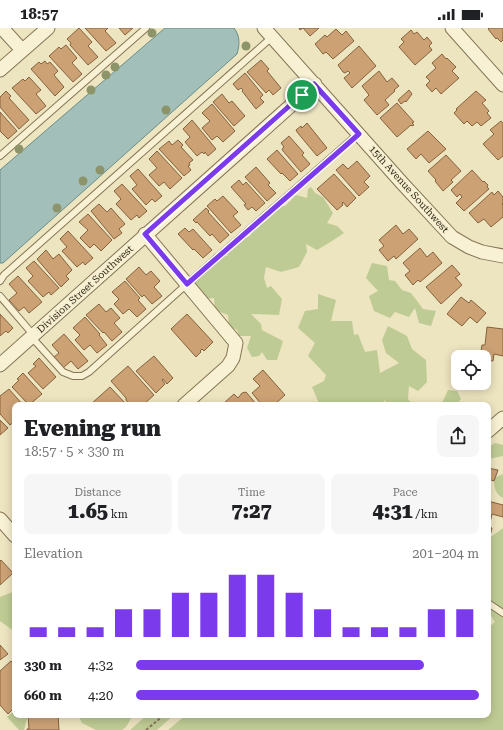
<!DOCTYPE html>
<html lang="en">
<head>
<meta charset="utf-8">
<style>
  :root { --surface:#fff; --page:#f6f6f6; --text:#202124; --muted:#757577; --accent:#7c3aed }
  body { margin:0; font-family:"Roboto Serif",serif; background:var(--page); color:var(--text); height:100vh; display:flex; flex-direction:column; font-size:15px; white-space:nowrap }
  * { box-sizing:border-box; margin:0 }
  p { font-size:13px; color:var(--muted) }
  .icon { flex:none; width:22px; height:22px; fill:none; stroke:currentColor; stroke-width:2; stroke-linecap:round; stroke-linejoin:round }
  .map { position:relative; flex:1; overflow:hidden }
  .panel { position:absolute; left:12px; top:374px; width:479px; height:316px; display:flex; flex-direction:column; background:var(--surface); border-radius:8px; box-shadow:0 2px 10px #0003 }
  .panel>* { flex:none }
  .controls { position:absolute; left:451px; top:322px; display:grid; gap:8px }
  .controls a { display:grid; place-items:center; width:40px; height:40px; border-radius:8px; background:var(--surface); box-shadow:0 2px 10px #0003; font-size:20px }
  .pin { position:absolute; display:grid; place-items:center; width:34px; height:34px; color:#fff; margin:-17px; border:2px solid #fff; border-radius:50%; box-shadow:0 1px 4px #0007 }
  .round { display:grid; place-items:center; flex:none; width:42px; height:42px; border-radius:8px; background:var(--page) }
  .overview { display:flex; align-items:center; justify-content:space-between; height:68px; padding:0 12px }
  h1 { font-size:22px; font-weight:800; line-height:30px }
  .figures { display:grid; grid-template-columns:repeat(3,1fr); gap:6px; height:68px; padding:4px 12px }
  .figures div { display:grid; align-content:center; border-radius:8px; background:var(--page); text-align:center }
  .figures b { font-size:20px; font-weight:800 }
  .figures small { font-size:11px; font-weight:400 }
  .figures p { font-size:11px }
  .chart { height:112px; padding:8px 12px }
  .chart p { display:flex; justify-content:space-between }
  .chart svg { width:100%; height:72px; margin-top:4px; stroke:var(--accent); stroke-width:6 }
  ul { padding:0 12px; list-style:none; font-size:13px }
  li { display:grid; grid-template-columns:64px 48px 1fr; align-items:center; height:30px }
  li i { height:10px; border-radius:5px; background:var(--accent) }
  .status { display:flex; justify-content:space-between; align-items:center; height:28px; padding:0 20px; background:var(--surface); direction:ltr }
  .status svg { height:11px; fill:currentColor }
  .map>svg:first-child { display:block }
</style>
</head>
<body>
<div class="status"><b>18:57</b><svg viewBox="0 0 49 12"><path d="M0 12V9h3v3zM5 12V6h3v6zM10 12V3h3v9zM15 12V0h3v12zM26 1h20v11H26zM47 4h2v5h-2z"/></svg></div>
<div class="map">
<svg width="503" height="702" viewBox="0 0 503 702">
  <rect width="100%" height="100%" fill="#ede4c0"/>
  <!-- green -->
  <path fill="#bfcb94" d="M311,159L315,165L323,169L333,185L327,195L337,198L344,205L332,213L317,222L306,216L307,224L299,239L281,244L266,239L264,250L267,260L271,258L282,271L279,287L251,286L261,296L262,302L283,313L277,332H267L262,324L259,328L252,329L247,320L251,308H239L237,302L229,298L228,287L215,282L214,270L204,271L189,264C195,243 200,241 215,225L228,228L224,222L227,215L250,208L251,203L260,196L258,188L274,175L285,178L296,167L307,170L308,161Z
    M372,235L387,238L389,252L395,253L402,262L411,265L423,281L436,283L431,298L419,295L415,280L409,289L395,284L390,290L374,283L369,268L378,263L366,250Z
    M318,266L336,272L331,293H352L354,307L358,306L365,324L377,322L380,345L399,335L386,325L382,312L388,298L407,308L412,321L426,332L427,354L418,363L409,358L408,371L413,377H387L385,372L381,377H316L318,373L312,359L324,353L326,347L308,328L315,315L298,300L305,283L318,281Z
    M448,362L457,363L461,371L456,377H445L442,375Z
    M495,415L503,417V428L488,431V419Z
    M503,446V470C495,466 494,459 494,450Z
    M503,500V702H168L186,687H488V600L495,594L488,583V511Z
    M15,563V604L0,593V569Z
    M15,682V687H28L24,702H19L7,689Z
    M78,687H133L126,699L122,702H96L82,695Z
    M147,687H174L157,702H130Z"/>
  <!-- water -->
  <path fill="#a3bfba" stroke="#6a8d88" d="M165,0H234C240,8 240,16 237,26L3,235H0V142Z"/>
  <!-- building -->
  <path fill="#cca275" stroke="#85623e" d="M79,0L92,14L88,18L98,29L88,37L70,17L71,15L67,11Z
    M85,0H108L105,3L116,15L106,23Z
    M119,0H133L125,7Z
    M299,0H319L310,8L303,0L300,2Z
    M489,0H503V12L501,14L497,10L496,11L488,1Z
    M336,1L342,7L346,3L354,13L333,31L326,24L323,26L315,16L325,7L327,9Z
    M411,2L414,6L417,4L424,12L427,9L432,15L429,18L432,22L415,37L399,19L404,14L401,11Z
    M66,17L77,30L72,35L82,46L73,54L49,28L59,19L61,21Z
    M359,18L376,38L352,60L344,50L350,45L348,43L345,45L343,44L338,37Z
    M442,26L446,31L447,30L456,39L452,43L459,50L441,66L436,60L432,64L426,57L430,53L426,49L436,40L432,35Z
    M261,32L269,41L267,43L281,60L273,67L269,62L266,65L247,44Z
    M45,33L47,36L50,34L58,43L54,47L64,59L55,68L31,41L39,34L41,36Z
    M379,43L387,54L392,50L399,58L394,62L395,63L385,72L389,77L377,87L364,72L369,67L362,58Z
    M245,45L263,67L260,70L264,74L256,81L242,63L243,62L241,60L238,62L233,56Z
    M29,49L41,62L36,66L46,78L36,86L12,60L23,51L25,53Z
    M409,62L412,66L406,74L405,73L401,76L398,72Z
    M6,63L11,68L9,70L29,92L19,101L0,79V69Z
    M476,63L486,72L482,75L489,83L487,85L491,90L481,98L477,94L472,98L467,93L464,96L454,85L457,82L456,81Z
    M222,66L229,75L232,73L245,88L234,98L213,74Z
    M397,75L414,94L412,95L414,97L412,98L411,97L397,109L380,90Z
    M212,76L235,103L223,114L217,108L212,112L202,100L210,93L202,85Z
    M0,84L17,103L8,111L0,103Z
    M192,92L216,121L208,128L205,124L204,126L202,124L197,128L185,114L190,109L183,101Z
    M501,93L503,95V128L498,132L483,116L494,106L490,102Z
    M307,95L327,120L317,128L297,104L296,102L301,98L302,100Z
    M428,103L446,121L429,135L421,126L416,131L407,121Z
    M289,108L304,125L302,127L310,136L301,144L283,123L282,121L284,119L281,115Z
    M178,112L183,117L181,119L193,132L189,135L190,137L188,138L191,142L184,148L159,121L169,113L172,117Z
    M277,122L298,146L290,153L282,145L281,146L267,131Z
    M157,123L182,150L170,161L164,154L159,158L149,147L157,140L149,131Z
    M446,127L461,143L451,152L453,154L443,163L435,153L436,152L428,143Z
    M357,133L370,148L364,154L369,159L359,168L336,142L343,136L348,141Z
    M256,139L270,155L268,157L276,165L267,173L245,149Z
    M138,141L162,168L155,174L152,171L146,177L132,161L137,157L130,148Z
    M472,142L483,154L484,153L488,157L487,159L489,161L464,183L456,175L462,169L460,166L457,169L451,162Z
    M334,146L356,170L347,179L343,174L342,175L343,177L337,182L317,161Z
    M239,152L243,157L246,154L265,175L256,183L252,179L248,182L244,177L246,176L231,159Z
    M122,156L147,183L139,190L137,187L131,192L116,176L121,171L114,163Z
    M498,163L503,169V175L502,176L503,177V189L491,199L484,191L478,195L469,185L492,164L494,167Z
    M223,168L238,184L233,188L241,197L231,205L207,178L215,171L217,173Z
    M99,176L107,184L111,180L125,196L119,201L122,205L114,211L91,183Z
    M206,180L209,183L208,184L229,207L220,215L212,206L210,208L197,194L196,195L193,192Z
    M88,186L112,212L101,223L94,216L90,220L80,210L88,202L79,194Z
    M396,197L403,206L409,201L418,211L396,231L394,228L388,233L379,222L384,218L379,212Z
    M185,200L189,204L193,201L212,222L203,230L194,221L193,222L178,206Z
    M68,203L93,230L85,237L83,234L77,239L62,223L67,219L60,211Z
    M420,220L427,229L433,224L442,235L420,254L418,252L413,257L405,247L410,243L403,235Z
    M46,222L53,231L59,226L72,242L66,248L69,251L61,259L37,231Z
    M34,233L59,260L51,267L49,264L43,269L28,253L33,248L26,240Z
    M452,237L460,246L455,250H456L462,257L441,276L426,259Z
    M139,239L146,247L151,243L160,253L154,259L162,268L152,276L144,267L142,269L126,251Z
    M18,248L42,274L29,285L24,279L19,283L9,272L17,265L9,256Z
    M125,253L140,270L138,272L146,281L137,289L129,281L123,286L114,276L119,271L112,264Z
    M461,269L469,275L471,272L486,285L477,295L470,289L462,298L447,286Z
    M99,276L106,284L111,280L120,290L114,295L122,304L112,313L104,304L103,305L86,287Z
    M0,286L13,300L8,305L6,303L0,308Z
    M187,286L213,314L204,323L202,321L200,323L201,324L196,329L171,301Z
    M85,289L100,306L99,307L107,317L97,325L90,317L84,322L75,312L80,307L73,300Z
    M487,299L503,301V328L494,326L493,333L484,332V329H480L482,317H485Z
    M64,306L88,333L78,341L71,333L63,340L54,329L59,325L52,317Z
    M154,328L173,350L167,356L163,351L162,352L165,356L156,365L136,343Z
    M39,330L56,349L43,361L28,345L36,338L33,336Z
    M128,338L154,367L144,376L143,375L141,377H132L128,375L126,372V370L111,353Z
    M263,342L285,367L274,377H262L252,365L260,358L253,351Z
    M23,345L42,366L29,377L12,359L19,352L17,351Z
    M110,359L127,377H92L91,376Z
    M9,361L23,377H15V393L10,397L0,386V368Z
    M246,364L257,377H226L224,375L234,366L238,370L242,365Z
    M0,392L8,400L0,407Z
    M488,440L498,442L494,453L488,451Z
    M488,473L503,477V489L492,486L489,499L492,500L489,512L488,511Z
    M1,532L13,545L0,557V533Z
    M0,617L8,626L0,632Z
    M11,633L15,638V679L8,686L0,677V643Z
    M28,687H58L59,702H27V701H29Z"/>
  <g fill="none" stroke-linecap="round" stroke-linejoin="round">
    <defs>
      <path id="service" d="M0,128L146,0
        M0,253L4,247L272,9
        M0,268L30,303L36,314L63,344L73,348H82L89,344L187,256L358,106
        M488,575L503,585"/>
      <path id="minor" d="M2,0L22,22
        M264,0L402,155L452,209L469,219L482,224L503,228
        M452,0L503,57
        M0,42L48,0
        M145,206L236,315L233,330L228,338L184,377
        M0,337L315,56
        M488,403L503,390
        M0,491L15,508"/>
    </defs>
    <!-- service casing -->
    <use href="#service" stroke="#867558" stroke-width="8"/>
    <!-- minor casing -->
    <use href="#minor" stroke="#867558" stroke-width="15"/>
    <!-- path -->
    <path stroke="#867558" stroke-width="2" stroke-dasharray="3 2" stroke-linecap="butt" d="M146,702L164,687"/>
    <!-- service -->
    <use href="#service" stroke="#f8f1d3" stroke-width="6"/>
    <!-- minor -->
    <use href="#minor" stroke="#f8f1d3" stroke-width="13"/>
  </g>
  <!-- trees -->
  <g fill="#8e946a">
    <circle cx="152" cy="5" r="4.5"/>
    <circle cx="246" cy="18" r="4.5"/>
    <circle cx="115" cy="39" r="4.5"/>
    <circle cx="106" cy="47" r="4.5"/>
    <circle cx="91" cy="62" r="4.5"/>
    <circle cx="166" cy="82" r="4.5"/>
    <circle cx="19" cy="121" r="4.5"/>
    <circle cx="100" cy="142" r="4.5"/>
    <circle cx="83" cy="153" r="4.5"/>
    <circle cx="57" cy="180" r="4.5"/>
  </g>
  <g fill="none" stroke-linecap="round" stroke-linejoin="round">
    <defs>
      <path id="route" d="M314,56L359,106L187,256L145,206Z"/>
    </defs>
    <!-- route casing -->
    <use href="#route" stroke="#fff" stroke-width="8"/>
    <!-- route -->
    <use href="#route" stroke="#7c3aed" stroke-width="5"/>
  </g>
  <g text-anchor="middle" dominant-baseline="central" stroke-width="3" stroke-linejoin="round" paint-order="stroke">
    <!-- street labels -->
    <g font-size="10" fill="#362b1c" stroke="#f5eecf">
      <text transform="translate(409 161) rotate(48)">15th Avenue Southwest</text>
      <text transform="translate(85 261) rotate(-42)">Division Street Southwest</text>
    </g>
  </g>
</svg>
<div class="controls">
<a><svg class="icon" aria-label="locate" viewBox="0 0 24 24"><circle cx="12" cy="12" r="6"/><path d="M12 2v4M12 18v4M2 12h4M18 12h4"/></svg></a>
</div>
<div class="pin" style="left:302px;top:67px;background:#1e9e55"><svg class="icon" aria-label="arrive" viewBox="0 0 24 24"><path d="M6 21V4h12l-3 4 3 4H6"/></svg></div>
<section class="panel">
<div class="overview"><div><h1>Evening run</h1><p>18:57 · 5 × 330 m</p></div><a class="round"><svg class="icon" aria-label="share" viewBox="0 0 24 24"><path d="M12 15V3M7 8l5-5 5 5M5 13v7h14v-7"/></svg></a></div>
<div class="figures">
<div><p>Distance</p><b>1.65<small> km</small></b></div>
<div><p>Time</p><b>7:27</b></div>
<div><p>Pace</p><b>4:31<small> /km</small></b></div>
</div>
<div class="chart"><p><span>Elevation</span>201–204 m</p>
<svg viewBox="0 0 160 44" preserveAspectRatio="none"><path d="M5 44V38M15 44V38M25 44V38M35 44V27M45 44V27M55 44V17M65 44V17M75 44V6M85 44V6M95 44V17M105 44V27M115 44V38M125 44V38M135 44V38M145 44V27M155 44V27"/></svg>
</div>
<ul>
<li><b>330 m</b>4:32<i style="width:84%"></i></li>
<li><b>660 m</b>4:20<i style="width:100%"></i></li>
</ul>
</section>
</div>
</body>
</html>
